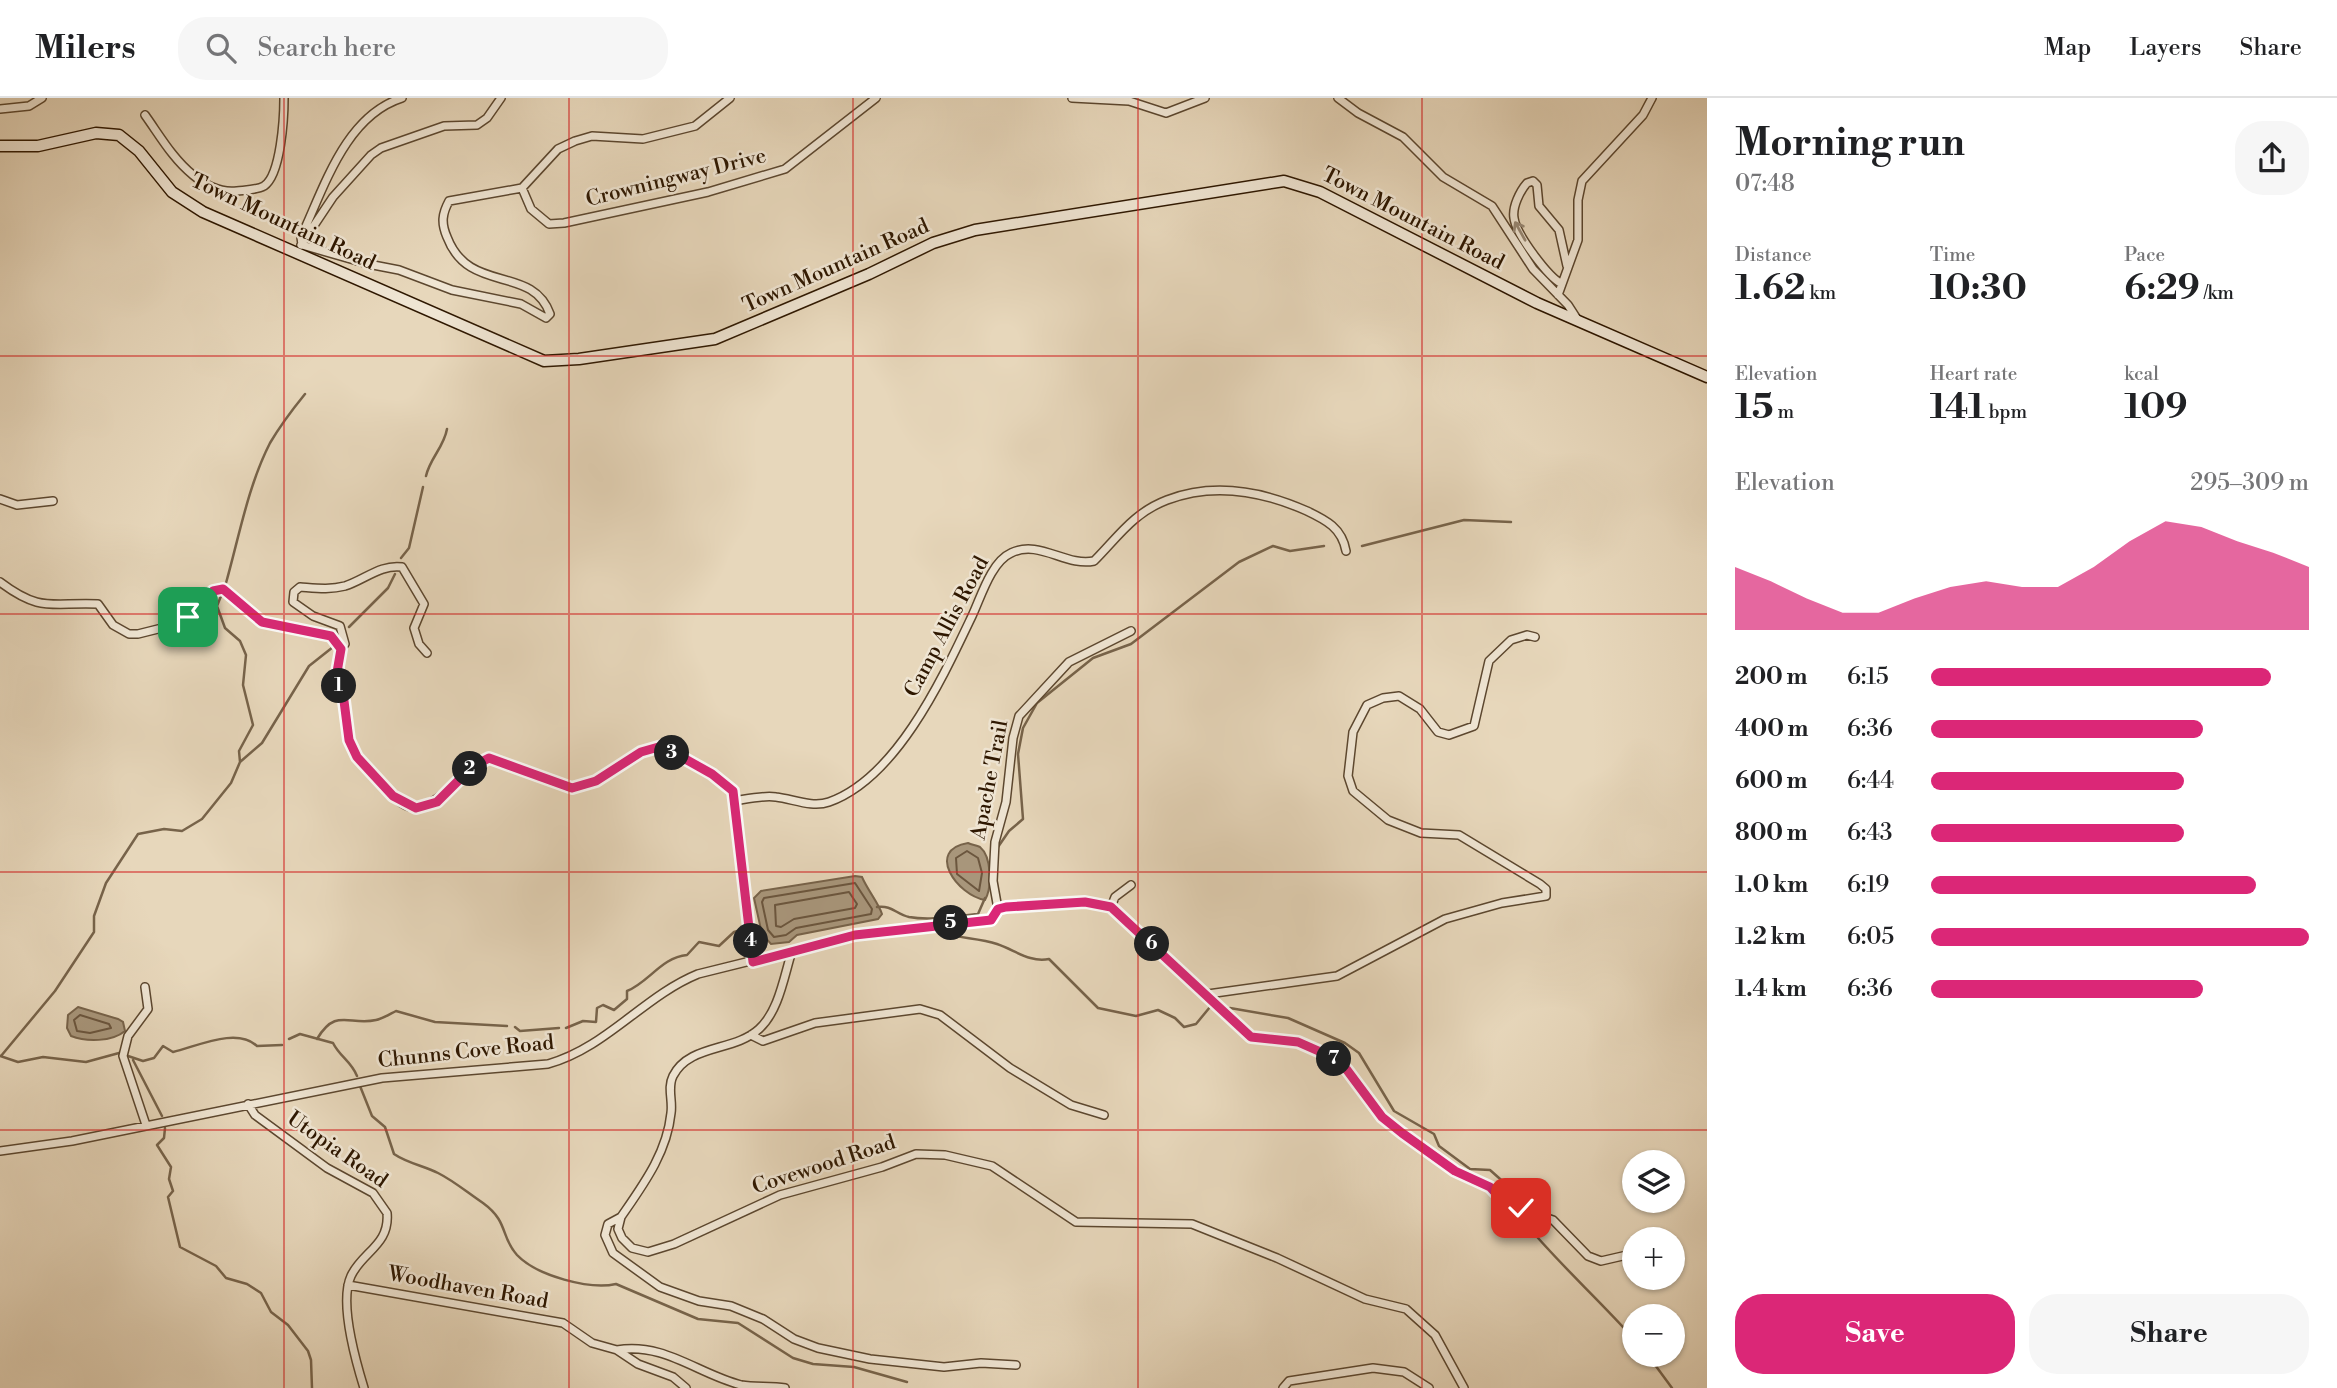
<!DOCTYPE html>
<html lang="en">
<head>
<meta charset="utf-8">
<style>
  :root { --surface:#fff; --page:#f6f6f6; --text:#202124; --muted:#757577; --line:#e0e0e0; --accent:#db2777 }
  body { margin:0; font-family:"Libre Bodoni",serif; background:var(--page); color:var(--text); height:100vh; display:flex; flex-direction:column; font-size:26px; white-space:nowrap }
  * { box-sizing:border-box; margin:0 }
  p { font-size:23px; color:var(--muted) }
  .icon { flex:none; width:38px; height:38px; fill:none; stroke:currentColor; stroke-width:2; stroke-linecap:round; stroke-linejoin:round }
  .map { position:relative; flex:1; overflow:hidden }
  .panel { display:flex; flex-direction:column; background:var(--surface); width:630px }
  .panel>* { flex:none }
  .buttons { position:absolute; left:1622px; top:1052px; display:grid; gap:14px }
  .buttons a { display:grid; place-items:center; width:63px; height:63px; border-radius:50%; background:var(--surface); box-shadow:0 2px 5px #0004; font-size:35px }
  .pin { position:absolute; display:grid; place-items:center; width:60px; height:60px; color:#fff; margin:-30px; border-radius:14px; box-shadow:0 4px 10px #0006 }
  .km { position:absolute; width:35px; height:35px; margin:-18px; border-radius:50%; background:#222; color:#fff; font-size:19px; line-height:35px; text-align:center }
  .round { display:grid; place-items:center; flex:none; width:74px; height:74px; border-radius:28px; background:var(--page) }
  .headline { display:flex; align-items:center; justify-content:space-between; height:119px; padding:0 28px }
  h1 { font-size:38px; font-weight:700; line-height:52px }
  .figures { display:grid; grid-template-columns:repeat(3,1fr); gap:10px; height:119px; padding:7px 28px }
  .figures div { display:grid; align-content:center }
  .figures b { font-size:35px; font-weight:700 }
  .figures small { font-size:19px; font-weight:400 }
  .figures p { font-size:19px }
  .chart { height:196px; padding:14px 28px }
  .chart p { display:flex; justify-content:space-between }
  .chart svg { width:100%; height:126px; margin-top:7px; fill:var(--accent); opacity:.7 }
  .primary-button { display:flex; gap:14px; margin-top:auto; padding:14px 28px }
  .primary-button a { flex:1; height:80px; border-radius:28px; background:var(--accent); color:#fff; font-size:28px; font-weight:700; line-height:80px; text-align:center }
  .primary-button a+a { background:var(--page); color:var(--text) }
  ul { padding:0 28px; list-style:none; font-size:23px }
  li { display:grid; grid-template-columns:112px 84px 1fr; align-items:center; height:52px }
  li i { height:18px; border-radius:9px; background:var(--accent) }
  header { display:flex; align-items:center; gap:42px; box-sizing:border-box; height:98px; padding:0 35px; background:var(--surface); border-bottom:2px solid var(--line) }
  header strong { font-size:33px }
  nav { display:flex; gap:38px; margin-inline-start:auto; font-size:24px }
  .search { width:490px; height:63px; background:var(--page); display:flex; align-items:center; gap:18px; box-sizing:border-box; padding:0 24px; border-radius:28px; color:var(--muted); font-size:26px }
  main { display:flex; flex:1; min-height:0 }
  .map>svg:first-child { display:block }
</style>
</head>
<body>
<header>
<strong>Milers</strong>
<div class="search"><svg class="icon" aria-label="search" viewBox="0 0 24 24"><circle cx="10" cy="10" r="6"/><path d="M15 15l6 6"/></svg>Search here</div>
<nav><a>Map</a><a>Layers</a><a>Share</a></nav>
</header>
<main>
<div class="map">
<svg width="1707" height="1290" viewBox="0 0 1707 1290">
  <rect width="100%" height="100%" fill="#e7d7bb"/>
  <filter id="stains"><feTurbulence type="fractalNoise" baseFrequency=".00286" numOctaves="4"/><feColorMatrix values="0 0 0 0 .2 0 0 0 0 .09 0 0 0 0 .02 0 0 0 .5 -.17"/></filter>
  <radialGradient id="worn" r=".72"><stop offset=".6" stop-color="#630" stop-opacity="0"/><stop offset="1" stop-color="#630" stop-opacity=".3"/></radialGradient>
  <!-- water -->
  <path fill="#a8967b" stroke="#77634a" stroke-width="2" d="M968,745C972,747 976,747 980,749C992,759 992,790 985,802C957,797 925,752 968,745Z
    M855,778L862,779C867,791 879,806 882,816L878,821L797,837L789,844L771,846L762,836L754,800L761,793Z
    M78,909L118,921L123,924L125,933C112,944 86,944 71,938L67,930L68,917Z"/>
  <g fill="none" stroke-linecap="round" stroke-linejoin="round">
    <!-- shore -->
    <path stroke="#6b563e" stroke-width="2" d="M967,753L978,760L982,775L979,793L957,776L956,760Z
      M855,785L872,811L871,816L796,830L786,837L774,839L768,832L762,804L764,800Z
      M849,794L857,806L855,810L794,821L781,829L776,828L775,807Z
      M80,917L109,926L111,930L90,935L77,933L74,922Z"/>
    <!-- stream -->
    <path stroke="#77634a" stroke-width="2.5" d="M426,378C430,360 444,349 447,331
      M1362,448L1464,422L1511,424
      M401,460L409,450L423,389
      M226,485C239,439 248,388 270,345C280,328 292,312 305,296
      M221,498L217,508L225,530L240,543L246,557L243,587L253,627L239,653L240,664
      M349,529L388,490L395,476
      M998,749L1009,733L1023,721L1018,656L1023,630L1037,605L1093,560L1131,546L1239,464L1273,448L1290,453L1324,448
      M877,809C892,807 896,816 909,819C931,823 955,818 978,816L985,800
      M932,831C952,841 976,839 997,846C1015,852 1030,865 1049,861L1098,910L1136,918L1158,912L1175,920L1184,929L1196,926L1210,909
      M1230,910L1288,920L1345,945L1359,955L1394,1013L1434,1036L1439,1048L1470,1071L1490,1072L1508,1088
      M515,929L520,933L559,930
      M566,930L583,923L596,924L597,910L603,907L614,912L627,901V893C648,885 662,859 687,857L699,844L719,848L734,834L741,832
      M289,941L300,936L333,945C340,959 351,963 357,978
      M317,941C336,909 349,928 376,922C382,921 390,916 396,913L435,924L507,928
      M0,958L18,964L43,959L86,964L119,955L143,963L154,960L163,948L173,954C198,948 237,929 257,948L282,947
      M1,958L55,893L94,834V818L106,785L138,736L164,731L182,733L202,721L231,685L240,664L262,645L309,568L333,549
      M133,962L162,1018
      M360,988L372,1018L385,1029L394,1056C407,1065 424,1068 438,1075C454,1083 468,1095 483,1105C509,1124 500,1138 517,1157C537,1178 590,1192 616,1186L698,1221L738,1225L793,1260L813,1266L854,1269L907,1284
      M165,1030L164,1040L157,1047L171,1069L169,1081L173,1093L168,1099L180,1149L216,1168L226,1180L247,1186L261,1195L271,1214L288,1227L308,1253L311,1262L312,1290
      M1512,1099L1514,1105
      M1516,1114C1551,1159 1596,1198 1634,1241
      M1647,1256L1672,1290"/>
    <defs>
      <path id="street" d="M402,0C345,18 324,90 301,139L302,147L368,166L399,172L452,192L521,206L546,220L550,216C532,166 469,197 447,139C441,125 442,116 449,103L522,90L558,51L575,43L592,38L643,41L695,28L730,0
        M1072,0L1129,3L1166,15L1205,0
        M1338,0L1358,15L1403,39L1443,79L1492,108L1533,171L1568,207L1577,221
        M0,11L29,8L42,0
        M145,17C160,38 173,61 193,77C205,87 221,95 237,93C246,92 257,92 264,88C281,77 284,19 284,0
        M522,90L531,111L549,126L564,125L708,94L785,71L876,0
        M301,147L333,99L371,57L381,50L444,28L477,27L487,20L501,0
        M1562,186C1548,179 1516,136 1514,120C1512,109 1520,93 1527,85L1533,83L1537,87L1539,108L1559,132L1567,168
        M1558,197L1578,142V102L1582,83L1643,17L1652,0
        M0,401L17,407L53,403
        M0,484C41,515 51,504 98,506L113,527L129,536H138L170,528L188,519L200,512L213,493L223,491L262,524L331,538L341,551C335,581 339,576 344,603C346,616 345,629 349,641C354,662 373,677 388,692C395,701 407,712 419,709C449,702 460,668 489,660L572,690L596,683L641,654L662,648L712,676L733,693L753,864
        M341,551L345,546L340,528L313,518L293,504L294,494L300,489C315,490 330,492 345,488C364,482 381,466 402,469L424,506L414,530L419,546L427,555
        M734,703C747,701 763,697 776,699C793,701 812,710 829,704C897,680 943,579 972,518C981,499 991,464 1011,455C1039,441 1066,469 1094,463C1118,439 1133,415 1167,402C1214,384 1262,393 1307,413C1326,422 1342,430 1346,453
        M1111,809L1115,799L1131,787
        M998,811L993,783L995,744L1006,704L1013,640L1019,618L1069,564L1131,533
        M792,853C784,878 779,913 759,931C734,954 689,946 673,978C667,990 673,1002 671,1015C667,1055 643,1087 621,1119L618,1131L622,1140L632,1150L648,1154L674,1146L780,1097L882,1069L916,1056L945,1057L992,1068L1076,1124L1192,1126L1277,1160L1365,1201L1406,1211L1435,1237L1464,1290
        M145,889L148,911L128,938L123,958L146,1027
        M1208,896L1337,878L1445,821L1502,805L1546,798V791L1540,786L1459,737L1421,735L1388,722L1353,693L1348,678L1353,634L1367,607L1383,600L1399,598L1420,611L1438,634L1449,637L1474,628L1489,563L1511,542L1527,537L1535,539
        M751,937L763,943L815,925L920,911L940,917L1010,970L1071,1007L1104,1017
        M248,1006L255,1017L327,1070L373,1095L387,1115C390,1147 362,1154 351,1178C339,1204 356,1264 364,1290
        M0,1053L72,1043L382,980L548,966C606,950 644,898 698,876L855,837L991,822L998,811L1006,809L1085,804L1111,809L1251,939L1298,944L1321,953L1347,972L1382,1019L1444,1066L1490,1089L1506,1106L1553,1122L1588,1158L1601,1163L1627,1157
        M621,1119L608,1126L605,1137L613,1155L660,1189L699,1203L731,1208L763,1221L794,1241L818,1250L870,1261L944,1269L981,1265L1016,1267
        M348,1187L563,1225L592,1245L617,1252L638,1266L673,1279L686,1290
        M617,1252C664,1244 698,1276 741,1287C755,1290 771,1287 785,1290
        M1283,1290L1289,1283L1373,1270L1404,1274L1429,1290"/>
      <path id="secondary" d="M0,48H38L96,35L119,37L139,53L172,94L203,114L544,263L579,261L715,241L869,176L933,145L975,132L1284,83L1320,94L1537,205L1707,279"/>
    </defs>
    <!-- street casing -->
    <use href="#street" stroke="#5c472f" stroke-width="10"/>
    <!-- secondary casing -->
    <use href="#secondary" stroke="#2e1700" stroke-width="13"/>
    <!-- street -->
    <use href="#street" stroke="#efe5d3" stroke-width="7"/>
    <!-- secondary -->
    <use href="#secondary" stroke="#efe5d3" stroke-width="10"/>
  </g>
  <!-- one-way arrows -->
  <defs><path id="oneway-shaft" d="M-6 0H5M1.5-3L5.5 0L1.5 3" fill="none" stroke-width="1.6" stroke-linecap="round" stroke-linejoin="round" transform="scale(1.75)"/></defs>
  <use stroke="#988874" href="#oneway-shaft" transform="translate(1520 133) rotate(-119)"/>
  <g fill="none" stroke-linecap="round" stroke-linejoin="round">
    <defs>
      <path id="route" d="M188,519L200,512L213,493L223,491L262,524L331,538L341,551L336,580L344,603L349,642L357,659L393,698L416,710L437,704L472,669L489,660L572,690L596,683L641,654L662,648L712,676L733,693L753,864L855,837L991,822L998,811L1006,809L1085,804L1111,809L1251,939L1298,944L1332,959L1347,972L1382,1019L1402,1035L1455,1073L1490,1089L1506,1106L1521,1110"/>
    </defs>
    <!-- route casing -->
    <use href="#route" stroke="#fff" stroke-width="14"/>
    <!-- route -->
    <use href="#route" stroke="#db2777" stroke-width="9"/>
  </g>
  <!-- grid -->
  <path fill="none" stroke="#d62828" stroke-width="2" stroke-opacity="0.55" d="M284,0V1290M569,0V1290M853,0V1290M1138,0V1290M1422,0V1290M0,258H1707M0,516H1707M0,774H1707M0,1032H1707"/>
  <g text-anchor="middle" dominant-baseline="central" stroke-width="5" stroke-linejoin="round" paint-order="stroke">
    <!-- street labels -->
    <g font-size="21" fill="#2e1700" stroke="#efe5d3">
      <text transform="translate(676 80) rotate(-14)">Crowningway Drive</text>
      <text transform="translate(1413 121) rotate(27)">Town Mountain Road</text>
      <text transform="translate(283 124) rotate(25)">Town Mountain Road</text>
      <text transform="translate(836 168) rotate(-24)">Town Mountain Road</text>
      <text transform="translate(947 529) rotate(-62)">Camp Allis Road</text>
      <text transform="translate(990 682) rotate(-79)">Apache Trail</text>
      <text transform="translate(466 954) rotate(-6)">Chunns Cove Road</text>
      <text transform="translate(337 1052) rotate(35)">Utopia Road</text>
      <text transform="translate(824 1067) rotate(-18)">Covewood Road</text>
      <text transform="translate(468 1190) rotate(10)">Woodhaven Road</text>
    </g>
  </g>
  <rect width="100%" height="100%" filter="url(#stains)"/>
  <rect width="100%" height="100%" fill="url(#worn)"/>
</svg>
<div class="buttons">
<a><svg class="icon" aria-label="layers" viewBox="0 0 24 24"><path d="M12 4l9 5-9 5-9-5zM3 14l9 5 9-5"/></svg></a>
<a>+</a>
<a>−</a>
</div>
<div class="pin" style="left:188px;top:519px;background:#1e9e55"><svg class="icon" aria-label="arrive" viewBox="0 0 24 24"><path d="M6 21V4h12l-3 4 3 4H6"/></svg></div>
<div class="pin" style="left:1521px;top:1110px;background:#d93025"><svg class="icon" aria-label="check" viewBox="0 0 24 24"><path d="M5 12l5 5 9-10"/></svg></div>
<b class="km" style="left:339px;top:588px">1</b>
<b class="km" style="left:470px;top:671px">2</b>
<b class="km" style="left:672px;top:655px">3</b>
<b class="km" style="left:751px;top:843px">4</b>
<b class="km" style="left:951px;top:825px">5</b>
<b class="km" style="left:1152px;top:846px">6</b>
<b class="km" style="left:1334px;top:961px">7</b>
</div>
<section class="panel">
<div class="headline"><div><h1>Morning run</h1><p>07:48</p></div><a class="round"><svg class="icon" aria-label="share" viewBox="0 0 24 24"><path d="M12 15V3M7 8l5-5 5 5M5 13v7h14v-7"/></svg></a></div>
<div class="figures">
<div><p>Distance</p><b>1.62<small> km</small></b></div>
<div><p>Time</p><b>10:30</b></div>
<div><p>Pace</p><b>6:29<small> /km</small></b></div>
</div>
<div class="figures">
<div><p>Elevation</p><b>15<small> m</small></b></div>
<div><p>Heart rate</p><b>141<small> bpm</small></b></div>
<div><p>kcal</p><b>109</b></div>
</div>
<div class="chart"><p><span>Elevation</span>295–309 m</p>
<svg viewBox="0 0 160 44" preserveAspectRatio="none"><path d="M0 44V22L10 27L20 33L30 38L40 38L50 33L60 29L70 27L80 29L90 29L100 22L110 13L120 6L130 8L140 13L150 17L160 22V44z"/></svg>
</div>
<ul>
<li><b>200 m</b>6:15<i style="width:90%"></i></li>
<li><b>400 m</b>6:36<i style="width:72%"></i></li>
<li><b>600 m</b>6:44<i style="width:67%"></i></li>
<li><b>800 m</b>6:43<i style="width:67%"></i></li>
<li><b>1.0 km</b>6:19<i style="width:86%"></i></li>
<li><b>1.2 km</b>6:05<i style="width:100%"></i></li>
<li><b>1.4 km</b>6:36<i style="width:72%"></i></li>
</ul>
<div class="primary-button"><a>Save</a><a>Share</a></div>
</section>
</main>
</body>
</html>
